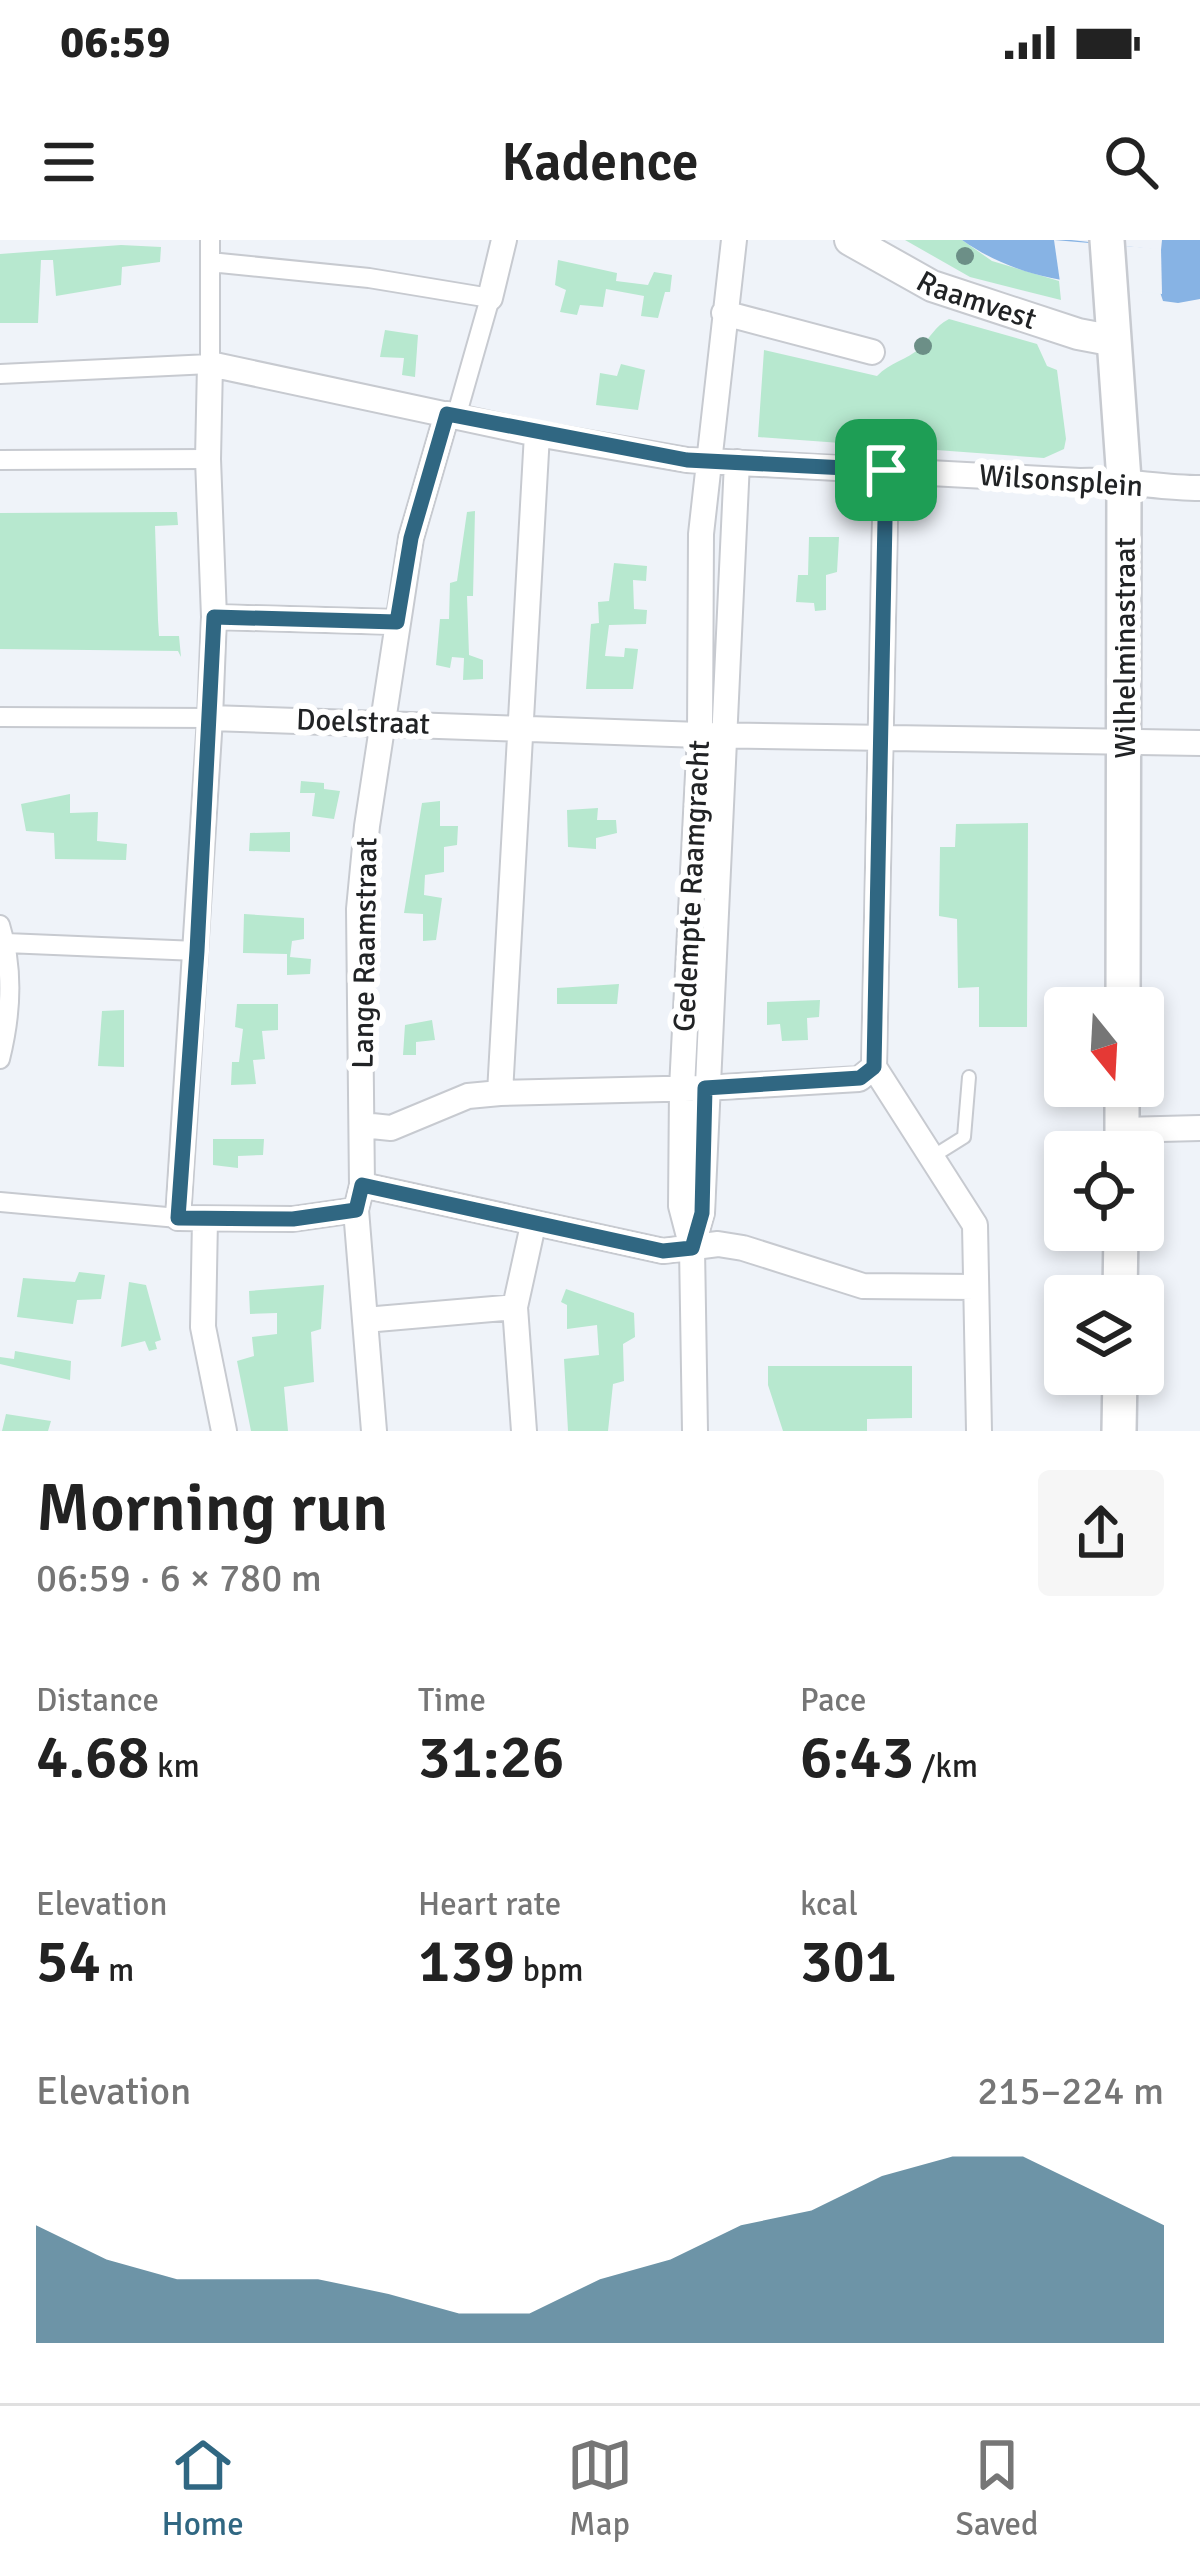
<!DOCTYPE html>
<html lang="en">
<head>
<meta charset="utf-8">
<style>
  :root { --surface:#fff; --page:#f6f6f6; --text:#222; --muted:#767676; --line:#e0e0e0; --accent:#306782 }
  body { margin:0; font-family:Signika,sans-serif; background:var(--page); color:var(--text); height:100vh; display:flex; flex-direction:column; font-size:45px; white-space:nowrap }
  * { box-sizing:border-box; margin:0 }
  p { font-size:39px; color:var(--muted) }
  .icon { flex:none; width:66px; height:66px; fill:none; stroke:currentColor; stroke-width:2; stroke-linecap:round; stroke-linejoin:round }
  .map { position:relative; height:1191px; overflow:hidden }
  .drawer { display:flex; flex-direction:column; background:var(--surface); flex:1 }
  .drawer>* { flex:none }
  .needle { width:78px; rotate:162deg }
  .tools { position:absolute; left:1044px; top:747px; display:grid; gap:24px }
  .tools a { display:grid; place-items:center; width:120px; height:120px; border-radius:12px; background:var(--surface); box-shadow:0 6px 18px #0003; font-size:60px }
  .pin { position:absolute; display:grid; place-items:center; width:102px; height:102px; color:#fff; margin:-51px; border-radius:24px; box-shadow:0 6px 18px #0006 }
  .round { display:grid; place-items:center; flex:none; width:126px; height:126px; border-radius:12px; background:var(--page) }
  .head { display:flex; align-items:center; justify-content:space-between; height:204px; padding:0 36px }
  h1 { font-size:66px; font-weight:600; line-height:90px }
  .figures { display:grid; grid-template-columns:repeat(3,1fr); gap:18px; height:204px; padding:12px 36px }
  .figures div { display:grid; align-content:center }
  .figures b { font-size:60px; font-weight:600 }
  .figures small { font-size:33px; font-weight:400 }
  .figures p { font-size:33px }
  .chart { height:336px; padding:24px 36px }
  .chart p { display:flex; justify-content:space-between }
  .chart svg { width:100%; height:216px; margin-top:12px; fill:var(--accent); opacity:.7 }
  .status { display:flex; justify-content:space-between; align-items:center; height:84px; padding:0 60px; background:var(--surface); direction:ltr }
  .status svg { height:33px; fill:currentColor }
  header { display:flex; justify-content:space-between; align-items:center; height:156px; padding:0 36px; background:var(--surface); font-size:54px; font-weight:600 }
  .menu { display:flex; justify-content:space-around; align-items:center; height:168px; border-top:3px solid var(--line); background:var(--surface); font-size:33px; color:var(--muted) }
  .menu a { display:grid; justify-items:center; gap:6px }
  .menu .selected { color:var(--accent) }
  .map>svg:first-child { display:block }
</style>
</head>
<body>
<div class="status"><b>06:59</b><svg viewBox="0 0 49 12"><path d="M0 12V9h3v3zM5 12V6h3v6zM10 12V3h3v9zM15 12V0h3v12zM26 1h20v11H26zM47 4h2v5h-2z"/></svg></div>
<header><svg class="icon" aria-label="menu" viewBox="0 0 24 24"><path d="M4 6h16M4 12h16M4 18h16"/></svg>Kadence<svg class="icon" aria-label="search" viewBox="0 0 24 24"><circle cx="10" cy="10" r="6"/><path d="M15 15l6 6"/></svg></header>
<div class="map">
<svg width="1200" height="1191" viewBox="0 0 1200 1191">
  <rect width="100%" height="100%" fill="#eff3f9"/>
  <!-- green -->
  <path fill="#b7e8cf" d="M905,0H962L992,21L1059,41L1061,60L970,37Z
    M121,5L161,7L160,22L122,27L121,45L56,56L53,20H41L38,83H0V14Z
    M558,20L617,33L616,41L648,45L654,32L672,35L670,52H665L658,78L641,76L644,56L606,49L603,67L580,65L577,75L560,72L566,50L555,45Z
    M949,79L1037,104L1047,126L1057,130L1066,199L1064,209L1044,218L758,197L764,110L877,136C890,122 907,120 920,108C931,97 934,87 949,79Z
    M385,90L418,95L415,137L402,135L404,118L380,117Z
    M621,124L645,130L638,170L596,165L600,133L617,136Z
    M475,271L473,356H467L469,415L483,420V439L463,440L464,418L452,417L450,428L436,425L440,379H449L450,343L457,341L467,272Z
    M177,272L178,285L155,286L158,380L159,396H179L181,417L178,411L0,409V273Z
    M809,297H839L837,332L826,335V370L815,371L814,363L796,362L798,335H808Z
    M614,323L647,326L646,341L633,340L634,369L647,370L646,384L609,385L605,416L624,417L625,408L638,409L633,449H586L591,384L599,383L598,362L609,361Z
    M301,541L324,543V549L340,551L334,579L312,576L315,553H300Z
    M70,554V573L98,572L97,601L127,604L126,620L55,619L54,593L26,591L21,564Z
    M440,561V586H458L457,605L444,607V632L425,635L424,655L442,658L436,700L423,701V674L404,673L422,563Z
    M598,568L597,580H616L617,593L596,598V609L568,607L567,570Z
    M1028,583L1027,787H979V747L958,748L957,679L939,676L940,607H955L956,584Z
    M290,592V612L249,611L250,593Z
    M244,674L304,678V699L292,701L290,717L311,719L310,734L287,735V714L243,713Z
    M619,744L617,764H557V748Z
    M820,760L819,777L807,778L808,800L782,801L780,784L767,785V762Z
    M237,764H278V790L262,791L265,819L253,820L256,844L231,845L232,822H239L243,789L235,787Z
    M124,770V827L98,826L102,771Z
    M432,780L435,800L416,802V815H403L405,785Z
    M213,899H264L263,915L238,916V928L213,925Z
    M79,1032L105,1035L101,1059L77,1060L73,1084L17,1077L23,1038L75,1042Z
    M129,1042L146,1045L161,1100L155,1102L157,1109L149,1111L145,1101L121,1107Z
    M324,1045L321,1089L311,1092L314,1142L284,1147L288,1191H251L237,1121L254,1116L252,1097L277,1094V1073L250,1074L249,1051Z
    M566,1049L634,1073L635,1097L623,1104L624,1141L613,1144L608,1191H568L564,1119L599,1115L597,1085L567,1089V1065L561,1062Z
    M15,1111L71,1121L70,1140L0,1124V1117L14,1119Z
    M768,1126H912V1178L867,1179V1191H783L768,1145Z
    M6,1174L51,1181L48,1191H2Z"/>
  <!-- water -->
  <path fill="#87b3e4" d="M962,0H1071L1161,10L1162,0H1200V59L1178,63L1163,61L1160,52C1088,44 1023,43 962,0Z"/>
  <!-- pier -->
  <path fill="#eff3f9" d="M1054,0L1161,9L1162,54L1060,42Z"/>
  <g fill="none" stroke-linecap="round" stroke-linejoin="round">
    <defs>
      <path id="service" d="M932,917L964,897L969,837"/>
      <path id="pedestrian" d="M210,22L369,38L490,58L456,177
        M0,134L210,124V0
        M0,220L208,219
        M0,477L210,478
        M0,685C14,729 11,775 0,819
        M6,703L197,711
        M0,962L178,978"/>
      <path id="minor" d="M490,58L504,0
        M724,73L872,112
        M886,230L874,827L975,985L979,1191
        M214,377L397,382
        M210,478L700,495L1200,503
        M500,853L537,194
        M362,885L391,888L468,856L500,853L705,848L859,839L874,827
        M1122,890L1200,888
        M362,945L663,1011L718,1004L743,1008L863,1046L975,1047
        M356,970L293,979L178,978L210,478L214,377L208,219L210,124L537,194L687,220L1080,241C1121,239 1159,248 1200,248
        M205,979L203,1087L224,1191
        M692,1008L681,966L682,848L700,495L701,294L734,0
        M365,1080L515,1067
        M374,1191L356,970L362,945L359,669L367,586L411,298L447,174
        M524,1191L515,1067L533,985
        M695,1191L692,1008L702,973L737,222"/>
      <g id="tertiary">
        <path id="s1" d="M850,0L932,46L1078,94L1115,101"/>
      </g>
      <path id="secondary" d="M1107,0L1124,240L1123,768
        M1122,912V846
        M1120,1056L1121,990
        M1119,1191L1120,1134"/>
    </defs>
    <!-- service casing -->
    <use href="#service" stroke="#c7cad0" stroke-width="16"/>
    <!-- pedestrian casing -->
    <use href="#pedestrian" stroke="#c7cad0" stroke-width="22"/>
    <!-- minor casing -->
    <use href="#minor" stroke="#c7cad0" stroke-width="28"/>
    <!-- tertiary casing -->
    <use href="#tertiary" stroke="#c7cad0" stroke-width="34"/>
    <!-- secondary casing -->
    <use href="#secondary" stroke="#c7cad0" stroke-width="38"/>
    <!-- service -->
    <use href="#service" stroke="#fff" stroke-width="12"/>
    <!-- pedestrian -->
    <use href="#pedestrian" stroke="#fff" stroke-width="18"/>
    <!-- minor -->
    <use href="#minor" stroke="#fff" stroke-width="24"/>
    <!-- tertiary -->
    <use href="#tertiary" stroke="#fff" stroke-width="30"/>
    <!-- secondary -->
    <use href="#secondary" stroke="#fff" stroke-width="33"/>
  </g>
  <!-- trees -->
  <g fill="#6c8f87">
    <circle cx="965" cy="16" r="9"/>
    <circle cx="923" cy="106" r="9"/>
  </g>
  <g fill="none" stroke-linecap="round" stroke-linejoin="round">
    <defs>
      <path id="route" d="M447,174L687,220L886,230L874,827L860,838L705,848L702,973L692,1008L663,1011L362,945L356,970L293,979L178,978L197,711L214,377L397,382L411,298Z"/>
    </defs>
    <!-- route casing -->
    <use href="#route" stroke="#fff" stroke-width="24"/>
    <!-- route -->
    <use href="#route" stroke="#306782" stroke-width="15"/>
  </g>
  <g text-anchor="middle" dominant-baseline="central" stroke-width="12" stroke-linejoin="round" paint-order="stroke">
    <!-- street labels -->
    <g font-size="30" fill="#212325" stroke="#fff">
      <text stroke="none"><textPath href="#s1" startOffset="141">Raamvest</textPath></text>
      <text transform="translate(1061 241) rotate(4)">Wilsonsplein</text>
      <text transform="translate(1125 408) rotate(-90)">Wilhelminastraat</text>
      <text transform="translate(363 482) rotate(2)">Doelstraat</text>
      <text transform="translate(692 646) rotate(-87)">Gedempte Raamgracht</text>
      <text transform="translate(365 713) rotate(-89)">Lange Raamstraat</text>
    </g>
  </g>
</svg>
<div class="tools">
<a><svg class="needle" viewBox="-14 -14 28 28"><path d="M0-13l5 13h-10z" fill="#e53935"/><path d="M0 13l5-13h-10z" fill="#767676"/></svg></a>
<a><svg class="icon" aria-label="locate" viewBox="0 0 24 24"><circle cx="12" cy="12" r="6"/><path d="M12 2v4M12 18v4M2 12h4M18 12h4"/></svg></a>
<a><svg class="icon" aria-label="layers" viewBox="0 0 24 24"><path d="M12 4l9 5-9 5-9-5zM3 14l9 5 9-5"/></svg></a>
</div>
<div class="pin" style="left:886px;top:230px;background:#1e9e55"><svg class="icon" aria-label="arrive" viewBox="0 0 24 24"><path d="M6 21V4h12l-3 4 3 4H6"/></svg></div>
</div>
<section class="drawer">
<div class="head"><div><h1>Morning run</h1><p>06:59 · 6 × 780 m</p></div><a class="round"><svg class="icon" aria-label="share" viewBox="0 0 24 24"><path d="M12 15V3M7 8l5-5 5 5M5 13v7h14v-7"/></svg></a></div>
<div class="figures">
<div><p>Distance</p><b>4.68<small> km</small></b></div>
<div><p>Time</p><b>31:26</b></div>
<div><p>Pace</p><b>6:43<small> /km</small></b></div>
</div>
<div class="figures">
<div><p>Elevation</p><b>54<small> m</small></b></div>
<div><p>Heart rate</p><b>139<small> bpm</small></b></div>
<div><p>kcal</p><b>301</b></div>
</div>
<div class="chart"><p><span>Elevation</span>215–224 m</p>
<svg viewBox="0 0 160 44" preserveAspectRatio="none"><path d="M0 44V20L10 27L20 31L30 31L40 31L50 34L60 38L70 38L80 31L90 27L100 20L110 17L120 10L130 6L140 6L150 13L160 20V44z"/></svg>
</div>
</section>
<nav class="menu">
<a class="selected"><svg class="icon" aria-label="home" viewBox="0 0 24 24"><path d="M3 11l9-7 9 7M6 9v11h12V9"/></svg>Home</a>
<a><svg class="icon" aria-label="map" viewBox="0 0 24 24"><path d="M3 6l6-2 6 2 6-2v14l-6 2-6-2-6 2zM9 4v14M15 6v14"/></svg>Map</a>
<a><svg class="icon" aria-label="saved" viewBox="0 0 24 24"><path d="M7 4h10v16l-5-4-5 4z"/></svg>Saved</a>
</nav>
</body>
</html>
